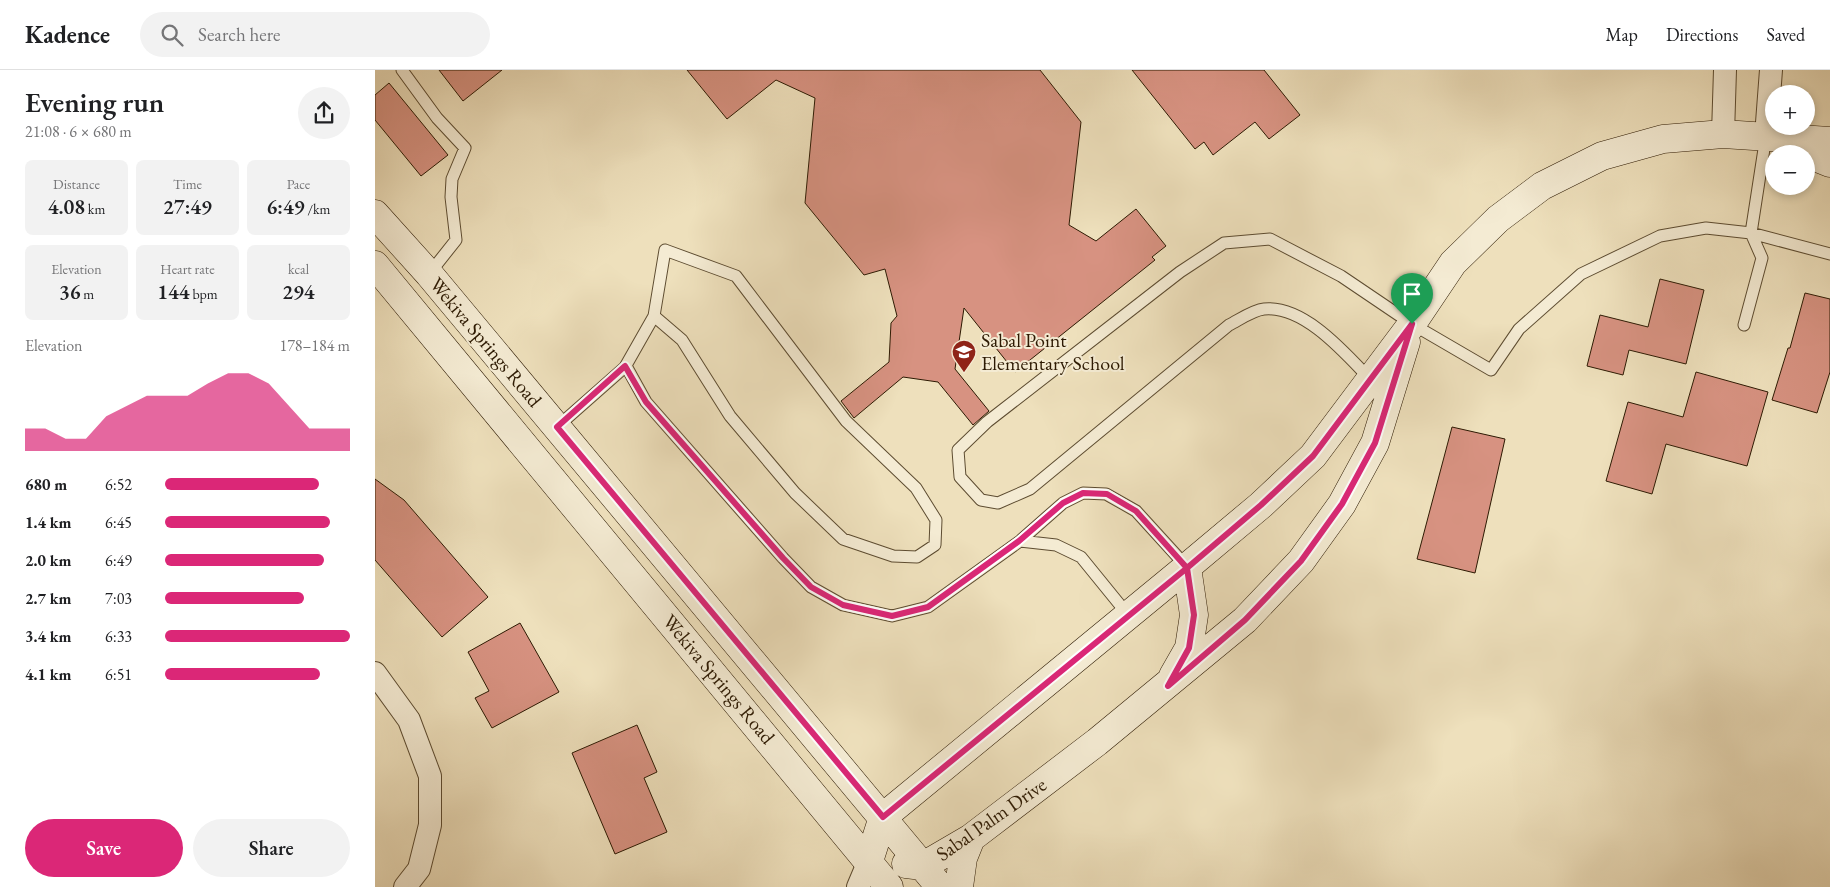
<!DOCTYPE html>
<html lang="en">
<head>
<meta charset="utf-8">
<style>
  :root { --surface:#fff; --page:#f2f2f2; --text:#202124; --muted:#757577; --line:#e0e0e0; --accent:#db2777 }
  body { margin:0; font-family:"EB Garamond",serif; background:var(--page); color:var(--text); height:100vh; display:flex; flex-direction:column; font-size:19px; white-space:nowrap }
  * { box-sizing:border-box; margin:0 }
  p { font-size:16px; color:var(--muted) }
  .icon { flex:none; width:28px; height:28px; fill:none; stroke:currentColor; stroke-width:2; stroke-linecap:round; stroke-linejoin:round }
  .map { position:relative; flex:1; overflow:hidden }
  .side { display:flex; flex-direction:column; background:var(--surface); width:375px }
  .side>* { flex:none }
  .controls { position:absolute; left:1390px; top:15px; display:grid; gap:10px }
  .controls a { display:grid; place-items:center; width:50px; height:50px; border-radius:50%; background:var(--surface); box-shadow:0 2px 8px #0003; font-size:25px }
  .pin { position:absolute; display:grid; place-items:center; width:42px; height:42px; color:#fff; margin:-51px -21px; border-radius:50% 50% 50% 0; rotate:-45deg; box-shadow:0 0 5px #0007 }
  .pin .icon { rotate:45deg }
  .round { display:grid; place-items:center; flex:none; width:52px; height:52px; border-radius:26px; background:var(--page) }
  .summary { display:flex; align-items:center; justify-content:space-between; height:85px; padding:0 25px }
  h1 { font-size:28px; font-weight:600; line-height:38px }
  .figures { display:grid; grid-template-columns:repeat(3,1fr); gap:8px; height:85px; padding:5px 25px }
  .figures div { display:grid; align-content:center; border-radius:8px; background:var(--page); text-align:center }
  .figures b { font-size:21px; font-weight:600 }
  .figures small { font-size:14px; font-weight:400 }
  .figures p { font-size:14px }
  .chart { height:140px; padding:10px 25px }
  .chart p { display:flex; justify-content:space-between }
  .chart svg { width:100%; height:90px; margin-top:5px; fill:var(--accent); opacity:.7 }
  .cta { display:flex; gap:10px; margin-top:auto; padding:10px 25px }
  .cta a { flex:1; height:58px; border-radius:30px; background:var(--accent); color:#fff; font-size:20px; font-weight:600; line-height:58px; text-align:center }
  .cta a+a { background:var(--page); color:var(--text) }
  ul { padding:0 25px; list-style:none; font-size:16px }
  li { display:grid; grid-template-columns:80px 60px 1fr; align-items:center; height:38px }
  li i { height:12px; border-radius:6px; background:var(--accent) }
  header { display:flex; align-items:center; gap:30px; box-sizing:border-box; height:70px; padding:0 25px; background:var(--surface); border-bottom:1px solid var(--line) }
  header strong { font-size:24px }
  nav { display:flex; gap:28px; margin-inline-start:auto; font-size:18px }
  .search { width:350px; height:45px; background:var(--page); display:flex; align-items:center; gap:12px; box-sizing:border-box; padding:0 18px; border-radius:28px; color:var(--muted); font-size:19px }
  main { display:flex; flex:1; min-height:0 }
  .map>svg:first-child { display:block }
</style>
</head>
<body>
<header>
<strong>Kadence</strong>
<div class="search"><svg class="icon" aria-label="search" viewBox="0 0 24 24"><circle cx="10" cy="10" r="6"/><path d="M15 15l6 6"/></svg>Search here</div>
<nav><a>Map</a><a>Directions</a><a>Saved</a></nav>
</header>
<main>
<section class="side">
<div class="summary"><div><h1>Evening run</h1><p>21:08 · 6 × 680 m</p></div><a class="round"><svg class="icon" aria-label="share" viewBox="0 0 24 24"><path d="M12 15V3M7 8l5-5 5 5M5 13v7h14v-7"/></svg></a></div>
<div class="figures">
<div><p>Distance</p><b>4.08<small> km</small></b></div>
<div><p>Time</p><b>27:49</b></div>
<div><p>Pace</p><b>6:49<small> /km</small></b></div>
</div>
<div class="figures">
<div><p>Elevation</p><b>36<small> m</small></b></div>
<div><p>Heart rate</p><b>144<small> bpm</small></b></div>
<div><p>kcal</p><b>294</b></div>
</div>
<div class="chart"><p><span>Elevation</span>178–184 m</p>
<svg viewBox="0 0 160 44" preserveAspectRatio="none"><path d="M0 44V33L10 33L20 38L30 38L40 27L50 22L60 17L70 17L80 17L90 11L100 6L110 6L120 11L130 22L140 33L150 33L160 33V44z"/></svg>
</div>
<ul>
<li><b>680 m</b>6:52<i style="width:83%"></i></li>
<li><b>1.4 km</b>6:45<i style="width:89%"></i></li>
<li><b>2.0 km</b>6:49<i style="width:86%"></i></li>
<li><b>2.7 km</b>7:03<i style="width:75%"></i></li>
<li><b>3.4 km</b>6:33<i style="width:100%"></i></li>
<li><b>4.1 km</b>6:51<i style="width:84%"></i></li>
</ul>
<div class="cta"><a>Save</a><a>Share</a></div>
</section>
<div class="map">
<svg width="1455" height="817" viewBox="0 0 1455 817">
  <rect width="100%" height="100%" fill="#eee0bc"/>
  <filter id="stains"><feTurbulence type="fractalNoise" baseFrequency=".004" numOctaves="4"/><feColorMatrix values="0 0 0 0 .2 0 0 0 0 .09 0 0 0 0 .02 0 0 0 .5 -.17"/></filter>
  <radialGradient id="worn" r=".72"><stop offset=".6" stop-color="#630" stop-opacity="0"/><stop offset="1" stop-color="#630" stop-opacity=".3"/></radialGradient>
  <!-- building -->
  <path fill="#d79281" stroke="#2d1a03" d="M64,0H127L88,31Z
    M312,0H665L706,52L694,155L721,171L761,139L791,176L777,187L780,190L640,302L589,238L580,299L614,341L598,355L563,312L528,307L479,348L466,331L514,292L516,253L522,246L510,199L489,205L430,133L440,28L401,10L352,49Z
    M757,0H889L925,45L894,69L880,52L838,85L829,72L820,79Z
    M14,13L73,85L46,106L0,50V25Z
    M1285,209L1329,220L1311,294L1254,280L1248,305L1212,296L1225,245L1273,257Z
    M1430,223L1455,229V302L1442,343L1397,330L1413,278H1415Z
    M1321,302L1393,322L1372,396L1291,374L1277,424L1231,411L1253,332L1308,347Z
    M1077,357L1130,369L1100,503L1042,489Z
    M0,409L29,430L113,527L67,567L0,490Z
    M145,553L184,622L117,658L100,628L114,621L93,582Z
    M262,655L282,702L269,708L292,762L240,784L197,683Z"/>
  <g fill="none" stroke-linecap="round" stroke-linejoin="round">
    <defs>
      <path id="lane" d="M27,0L62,48L90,78L77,109L76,127L81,170L54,204
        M1391,66L1376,163L1455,184
        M251,296L271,332L408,488L436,517L468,535L517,546L553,537L645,471L688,433L708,423L731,424L761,441L812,497
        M995,309C970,283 929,235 889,239C878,240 864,250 854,255L655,419L623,433L606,430L585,407L583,380L612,352L805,202L849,173L895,169L966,206L1037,254L1116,300L1144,259L1206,204L1285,166L1331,158L1376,163L1387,188L1369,255
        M182,357L250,297L279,246L290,180L361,206L471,351L541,418L561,450L560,475L542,487L518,486L468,469L420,423L355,346L307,270L279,246
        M645,471L681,475L706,487L754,546"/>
      <path id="street" d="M1348,64L1350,0
        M1391,66L1396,0
        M0,603L34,650L55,706V755L44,799L30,817
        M483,817L494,791"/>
      <path id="secondary" d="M1413,76L1455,93
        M0,144L54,204L565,817
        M0,195L514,817
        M798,606L814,578L819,545L812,497
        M494,791L508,747L812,497L886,435L938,386L1037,254L1078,193L1123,149L1167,116L1227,86L1288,69L1348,64L1455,71
        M531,794L548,796L596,768L722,672L870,550L926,491L967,434L1000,373L1031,272
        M584,817L588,788L596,768"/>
    </defs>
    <!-- lane casing -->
    <use href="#lane" stroke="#5d4c31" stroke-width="13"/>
    <!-- street casing -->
    <use href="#street" stroke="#5d4c31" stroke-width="24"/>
    <!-- secondary casing -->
    <use href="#secondary" stroke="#2d1a03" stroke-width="29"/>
    <!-- lane -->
    <use href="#lane" stroke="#f4ebd3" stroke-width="11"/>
    <!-- street -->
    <use href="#street" stroke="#f4ebd3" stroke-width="22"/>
    <!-- secondary -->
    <use href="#secondary" stroke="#f4ebd3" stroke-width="28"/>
  </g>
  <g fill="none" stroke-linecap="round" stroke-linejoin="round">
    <defs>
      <path id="route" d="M1037,254L938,386L886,435L812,498L761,441L732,424L708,423L688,433L644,471L553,537L517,546L468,535L436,517L408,488L271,332L250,296L182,357L508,747L812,498L819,545L814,578L793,616L870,550L926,491L967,434L1000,373L1037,254"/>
    </defs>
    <!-- route casing -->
    <use href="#route" stroke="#fff" stroke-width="10"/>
    <!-- route -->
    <use href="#route" stroke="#db2777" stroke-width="6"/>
  </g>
  <!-- icons -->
  <defs>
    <symbol id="school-pin" viewBox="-11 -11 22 30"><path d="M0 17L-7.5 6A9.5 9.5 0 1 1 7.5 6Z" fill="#8f2418" stroke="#f4ebd3"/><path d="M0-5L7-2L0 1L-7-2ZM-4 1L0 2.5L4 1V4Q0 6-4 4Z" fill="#fff"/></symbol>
  </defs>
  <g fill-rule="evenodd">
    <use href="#school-pin" x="575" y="268" width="28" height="38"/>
  </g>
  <g text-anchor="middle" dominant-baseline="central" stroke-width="4" stroke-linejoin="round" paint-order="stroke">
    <!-- poi labels -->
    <g font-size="20" fill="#2d1a03" stroke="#f4ebd3" text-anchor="start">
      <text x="606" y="270">Sabal Point<tspan x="606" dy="23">Elementary School</tspan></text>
    </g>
    <!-- street labels -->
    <g font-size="20" fill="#2d1a03" stroke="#f4ebd3">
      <text transform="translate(111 272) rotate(50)">Wekiva Springs Road</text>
      <text transform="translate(344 609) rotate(50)">Wekiva Springs Road</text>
      <text transform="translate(616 749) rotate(-35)">Sabal Palm Drive</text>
    </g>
  </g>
  <rect width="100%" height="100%" filter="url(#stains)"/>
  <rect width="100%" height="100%" fill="url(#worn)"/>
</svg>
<div class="controls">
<a>+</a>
<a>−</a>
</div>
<div class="pin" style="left:1037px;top:254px;background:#1e9e55"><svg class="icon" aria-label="arrive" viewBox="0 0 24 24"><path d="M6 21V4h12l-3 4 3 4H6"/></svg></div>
</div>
</main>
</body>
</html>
